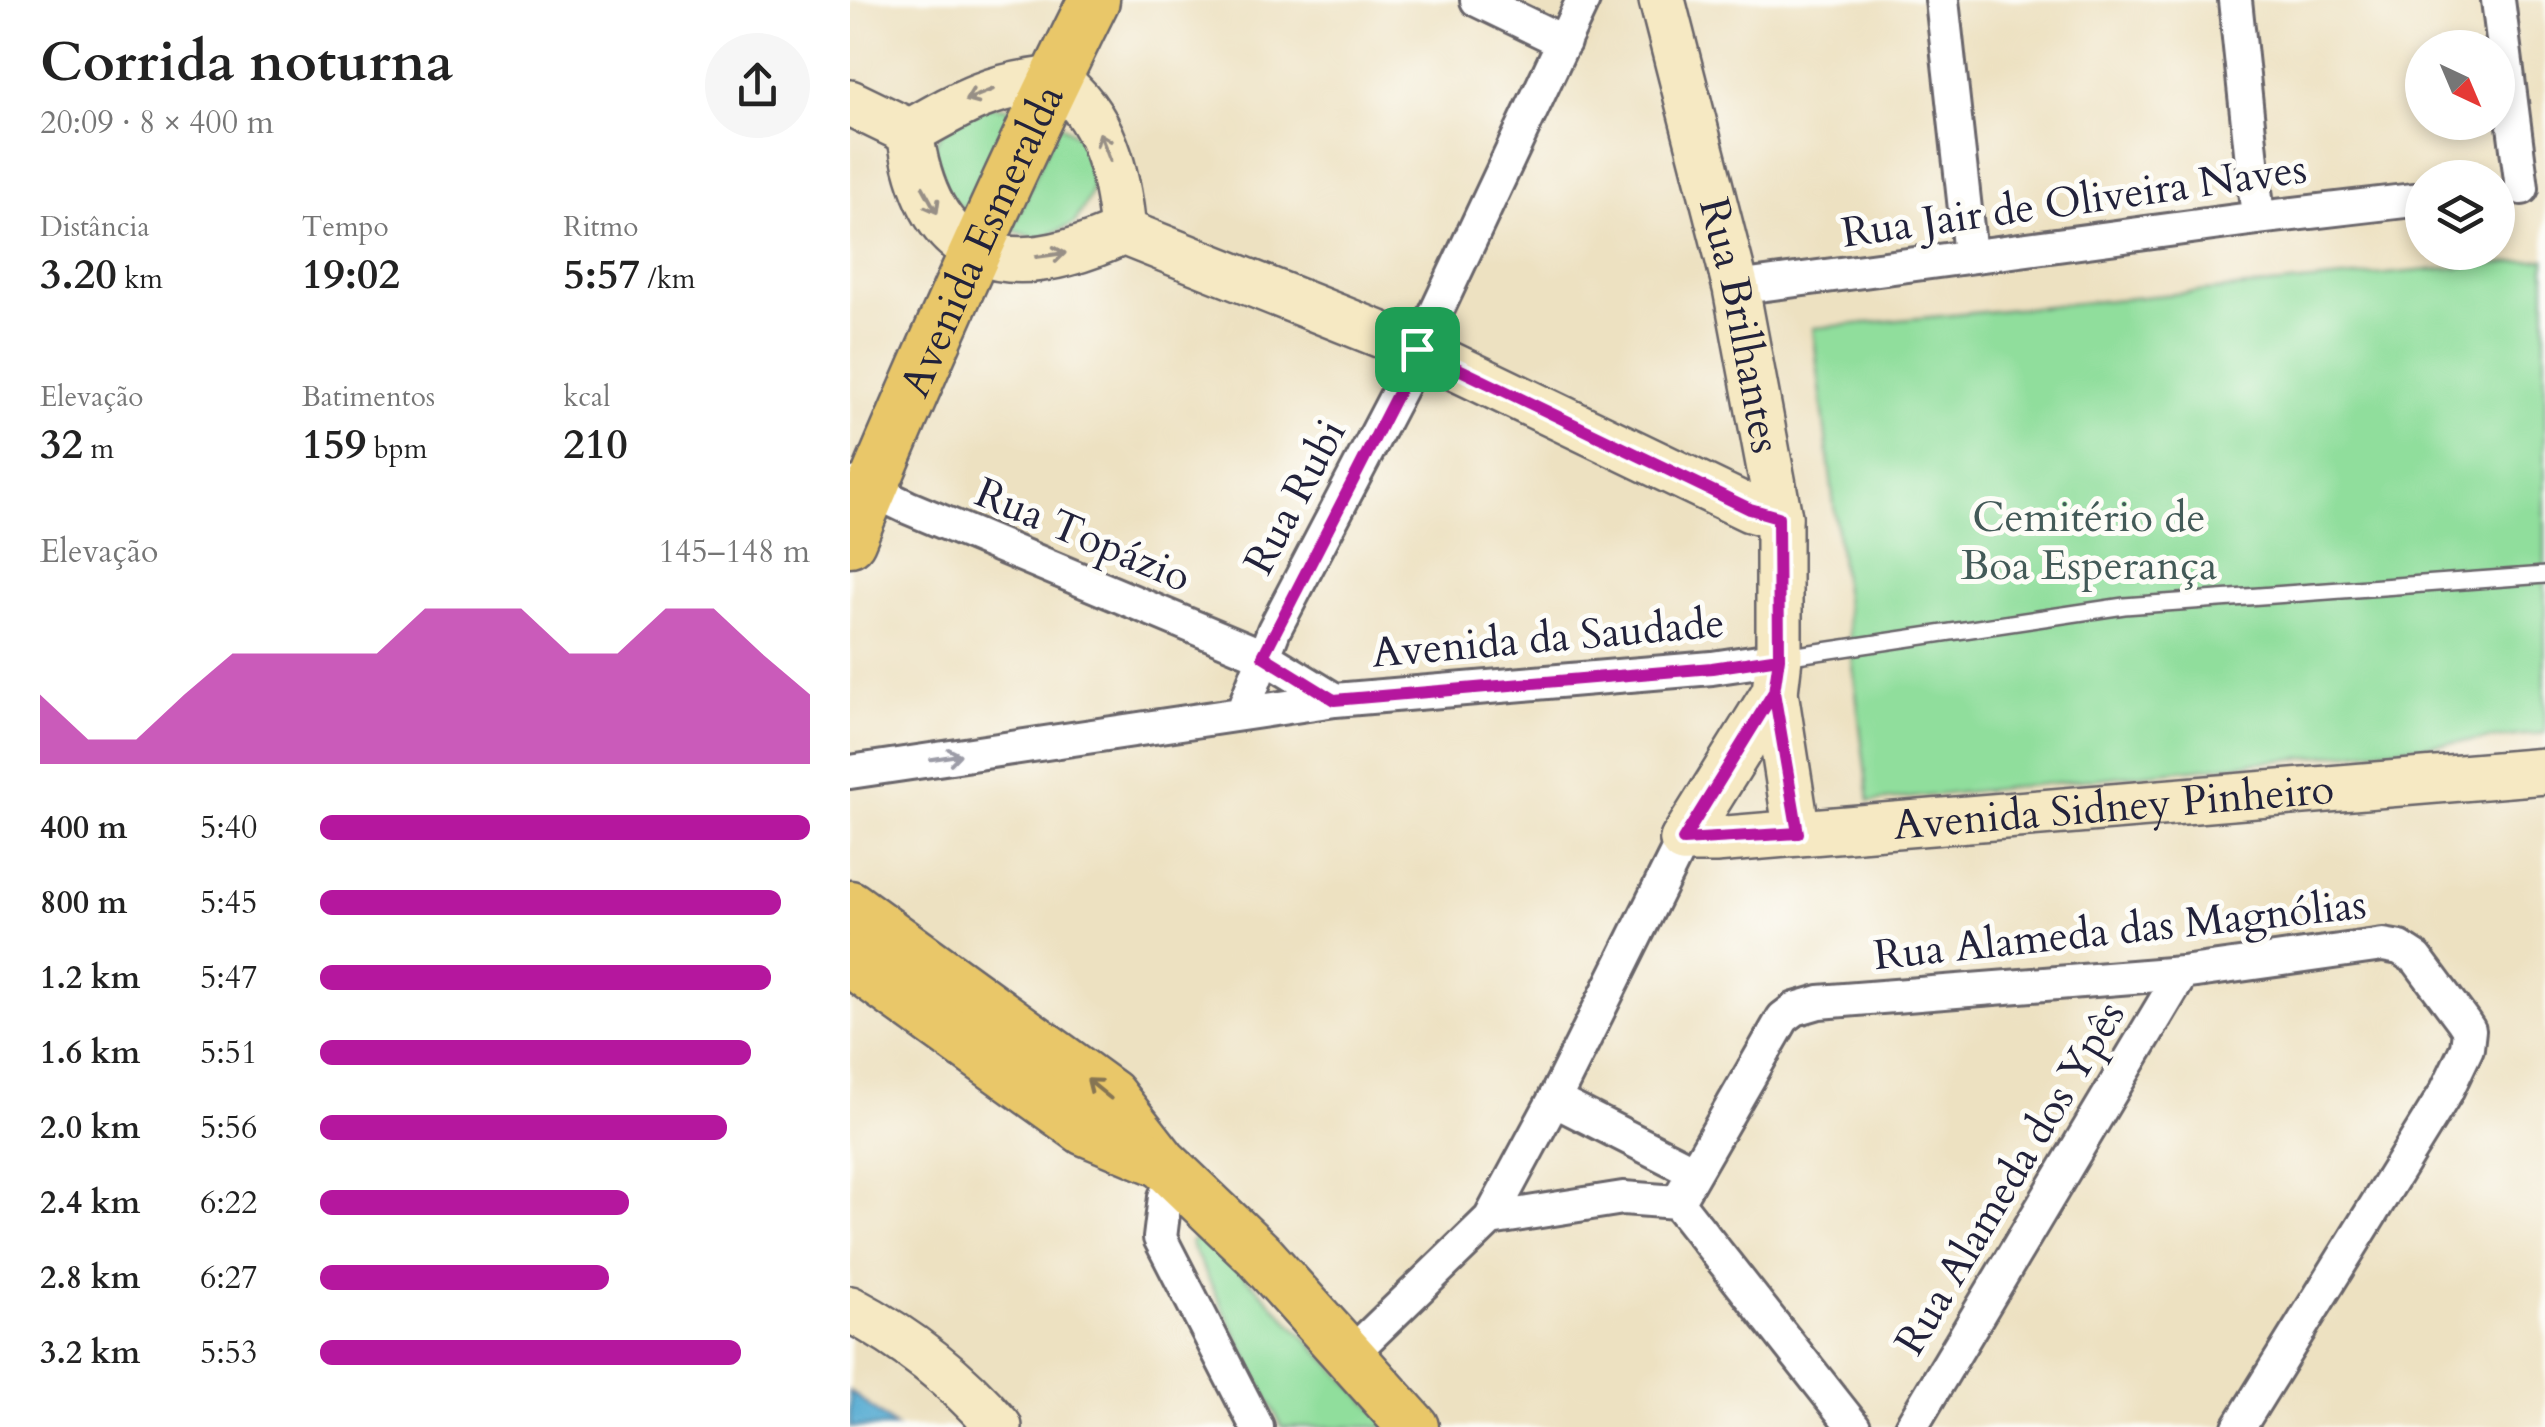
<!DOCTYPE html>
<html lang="pt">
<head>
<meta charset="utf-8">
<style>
  :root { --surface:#fff; --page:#f6f6f6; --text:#222; --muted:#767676; --accent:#b5179e }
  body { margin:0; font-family:Cardo,serif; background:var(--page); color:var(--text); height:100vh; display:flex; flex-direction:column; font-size:38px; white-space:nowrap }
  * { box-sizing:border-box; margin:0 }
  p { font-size:32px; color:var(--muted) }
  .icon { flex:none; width:55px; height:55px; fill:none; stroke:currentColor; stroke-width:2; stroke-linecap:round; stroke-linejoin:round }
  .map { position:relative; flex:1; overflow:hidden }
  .panel { display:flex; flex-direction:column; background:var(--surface); width:850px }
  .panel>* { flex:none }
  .needle { width:65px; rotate:136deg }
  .fabs { position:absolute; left:1555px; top:30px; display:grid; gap:20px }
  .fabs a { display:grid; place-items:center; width:110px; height:110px; border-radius:50%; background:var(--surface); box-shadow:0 5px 15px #0003; font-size:50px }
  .pin { position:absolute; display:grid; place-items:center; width:85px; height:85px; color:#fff; margin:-42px; border-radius:20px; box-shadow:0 5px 15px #0006 }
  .round { display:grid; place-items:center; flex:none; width:105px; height:105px; border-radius:52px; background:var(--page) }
  .headline { display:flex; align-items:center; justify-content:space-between; height:170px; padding:0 40px }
  h1 { font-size:55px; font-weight:800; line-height:75px }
  .figures { display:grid; grid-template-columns:repeat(3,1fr); gap:15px; height:170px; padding:10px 40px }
  .figures div { display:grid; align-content:center }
  .figures b { font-size:42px; font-weight:800 }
  .figures small { font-size:28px; font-weight:400 }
  .figures p { font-size:28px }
  .chart { height:280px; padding:20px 40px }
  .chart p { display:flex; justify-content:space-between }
  .chart svg { width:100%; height:180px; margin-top:10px; fill:var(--accent); opacity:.7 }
  ul { padding:0 40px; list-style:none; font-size:32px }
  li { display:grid; grid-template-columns:160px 120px 1fr; align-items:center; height:75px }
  li i { height:25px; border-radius:12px; background:var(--accent) }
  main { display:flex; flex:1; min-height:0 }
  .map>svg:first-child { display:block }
</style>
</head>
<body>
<main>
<section class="panel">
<div class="headline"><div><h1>Corrida noturna</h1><p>20:09 · 8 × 400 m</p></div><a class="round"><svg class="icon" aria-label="share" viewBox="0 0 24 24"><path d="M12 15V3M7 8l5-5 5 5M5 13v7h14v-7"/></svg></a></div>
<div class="figures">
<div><p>Distância</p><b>3.20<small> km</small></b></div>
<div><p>Tempo</p><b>19:02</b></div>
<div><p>Ritmo</p><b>5:57<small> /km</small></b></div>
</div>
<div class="figures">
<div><p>Elevação</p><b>32<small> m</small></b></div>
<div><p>Batimentos</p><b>159<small> bpm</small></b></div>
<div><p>kcal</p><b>210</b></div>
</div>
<div class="chart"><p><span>Elevação</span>145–148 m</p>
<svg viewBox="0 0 160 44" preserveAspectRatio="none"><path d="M0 44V27L10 38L20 38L30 27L40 17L50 17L60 17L70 17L80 6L90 6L100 6L110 17L120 17L130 6L140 6L150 17L160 27V44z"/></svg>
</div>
<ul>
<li><b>400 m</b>5:40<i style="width:100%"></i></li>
<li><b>800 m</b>5:45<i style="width:94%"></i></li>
<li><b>1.2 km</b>5:47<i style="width:92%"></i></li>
<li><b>1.6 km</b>5:51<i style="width:88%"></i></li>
<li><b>2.0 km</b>5:56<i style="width:83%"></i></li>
<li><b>2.4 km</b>6:22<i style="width:63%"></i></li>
<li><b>2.8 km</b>6:27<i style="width:59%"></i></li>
<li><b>3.2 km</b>5:53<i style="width:86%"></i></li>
</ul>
</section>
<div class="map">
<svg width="1695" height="1427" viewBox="0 0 1695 1427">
  <rect width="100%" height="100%" fill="#fdfcf7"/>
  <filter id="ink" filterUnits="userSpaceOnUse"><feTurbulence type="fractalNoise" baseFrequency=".01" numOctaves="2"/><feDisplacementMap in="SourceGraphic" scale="20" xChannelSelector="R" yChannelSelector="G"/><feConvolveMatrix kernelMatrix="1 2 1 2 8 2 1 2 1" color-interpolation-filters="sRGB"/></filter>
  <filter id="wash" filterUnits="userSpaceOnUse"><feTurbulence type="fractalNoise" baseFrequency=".0048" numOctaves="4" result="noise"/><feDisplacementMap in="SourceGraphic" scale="40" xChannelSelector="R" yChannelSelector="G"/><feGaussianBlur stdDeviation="2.25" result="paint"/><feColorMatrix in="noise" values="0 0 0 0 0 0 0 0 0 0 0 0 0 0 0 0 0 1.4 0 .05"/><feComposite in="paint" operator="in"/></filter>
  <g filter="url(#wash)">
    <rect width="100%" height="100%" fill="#ede1c1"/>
    <!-- green -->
    <path fill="#90de9c" stroke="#59806c" stroke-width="2.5" d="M128,105L167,109L124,217L91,191L81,151L96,124Z
      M208,123L233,140L246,171L240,196L224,224L188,239L162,230Z
      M1695,259V733L1019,802L963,328Z
      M350,1235L405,1286L541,1427H432L340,1242Z"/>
    <!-- water -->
    <path fill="#55abd2" stroke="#3c6686" stroke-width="2.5" d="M0,1391L46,1427H0Z"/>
  </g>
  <g filter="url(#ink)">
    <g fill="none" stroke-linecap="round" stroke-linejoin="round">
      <defs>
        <path id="lane" d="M934,657L1274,606L1695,575"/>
        <path id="street" d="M627,0L714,42
          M1092,0L1120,255
          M1385,0L1408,218
          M1648,0L1672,188
          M886,288L1408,218L1572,199
          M7,483L57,507L413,656L485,700
          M393,711L424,630L552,385L733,0
          M0,772L485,700L862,668L929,658
          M704,1100L844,1171
          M325,1174L315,1197L310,1238L407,1427
          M640,1219L773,1198L827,1202
          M501,1354L640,1219L704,1100L833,840
          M1004,1427L827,1202L933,1018L945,1009L969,1002L1332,973L1533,945L1550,948L1567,959L1613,1021L1619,1030L1617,1048L1596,1092L1389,1427
          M1061,1427L1332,973"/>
        <g id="secondary">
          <path id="s1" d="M812,0L886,288L929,517V658L925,692L947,833"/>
          <path d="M0,103L60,132"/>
          <path d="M60,132C79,267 159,285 273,232L567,349L900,509L929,517"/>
          <path d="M60,132C116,100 140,86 205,79C254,114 268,174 273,232"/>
          <path id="s2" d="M833,840H865L1695,771"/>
          <path d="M833,840L925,692"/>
          <path d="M0,1309C57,1339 107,1378 149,1427"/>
        </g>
        <g id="primary">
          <path id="s3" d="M0,541C76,359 156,177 244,0"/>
          <path d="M0,906L260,1095L312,1162L409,1255L563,1427"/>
          <path d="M0,961L235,1130L309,1161"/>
        </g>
      </defs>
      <!-- lane casing -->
      <use href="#lane" stroke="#69656a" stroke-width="20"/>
      <!-- street casing -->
      <use href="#street" stroke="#69656a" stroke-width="38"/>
      <!-- secondary casing -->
      <use href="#secondary" stroke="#69656a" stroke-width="50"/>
      <!-- primary casing -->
      <use href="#primary" stroke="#69656a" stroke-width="55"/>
      <!-- lane -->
      <use href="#lane" stroke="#fff" stroke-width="15"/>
      <!-- street -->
      <use href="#street" stroke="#fff" stroke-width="32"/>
      <!-- secondary -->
      <use href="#secondary" stroke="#f6e9c3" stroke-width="45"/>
      <!-- primary -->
      <use href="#primary" stroke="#e9c769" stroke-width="50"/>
    </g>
    <!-- one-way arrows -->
    <defs><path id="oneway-shaft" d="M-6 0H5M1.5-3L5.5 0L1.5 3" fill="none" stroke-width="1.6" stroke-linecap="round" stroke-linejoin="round" transform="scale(2.5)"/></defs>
    <g stroke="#978f86">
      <use href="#oneway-shaft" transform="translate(129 95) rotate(158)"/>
      <use href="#oneway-shaft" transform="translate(255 147) rotate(-111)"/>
      <use href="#oneway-shaft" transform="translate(80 200) rotate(61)"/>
      <use href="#oneway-shaft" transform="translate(201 255) rotate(-8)"/>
    </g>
    <use stroke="#9c9ca7" href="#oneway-shaft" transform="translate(96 757) rotate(-9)"/>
    <use stroke="#867452" href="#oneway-shaft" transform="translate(249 1089) rotate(-141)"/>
  </g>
  <g fill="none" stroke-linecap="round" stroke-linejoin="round" filter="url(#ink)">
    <defs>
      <path id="route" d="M567,349L552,385L413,656L484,700L862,668L929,658L924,692L948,833L833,840L924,692L929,658L928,517L900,509L567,349"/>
    </defs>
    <!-- route casing -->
    <use href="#route" stroke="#fff" stroke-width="20"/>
    <!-- route -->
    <use href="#route" stroke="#b5179e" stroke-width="12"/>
  </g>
  <g text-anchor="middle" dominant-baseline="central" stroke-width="10" stroke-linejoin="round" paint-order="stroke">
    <!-- street labels -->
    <g font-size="42" fill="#22223b" stroke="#fdfcf7">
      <text transform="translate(1224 201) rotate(-8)">Rua Jair de Oliveira Naves</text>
      <text stroke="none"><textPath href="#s3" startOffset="328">Avenida Esmeralda</textPath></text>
      <text stroke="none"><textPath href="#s1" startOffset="335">Rua Brilhantes</textPath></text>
      <text transform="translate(445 497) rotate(-62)">Rua Rubi</text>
      <text transform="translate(233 535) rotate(23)">Rua Topázio</text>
      <text transform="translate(698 638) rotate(-5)">Avenida da Saudade</text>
      <text stroke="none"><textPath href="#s2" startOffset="432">Avenida Sidney Pinheiro</textPath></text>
      <text transform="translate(1270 930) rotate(-6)">Rua Alameda das Magnólias</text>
      <text transform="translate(1160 1178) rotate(-59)">Rua Alameda dos Ypês</text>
    </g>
    <!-- park labels -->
    <g font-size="42" fill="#435a58" stroke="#fdfcf7">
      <text x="1239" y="517">Cemitério de<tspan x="1239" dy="48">Boa Esperança</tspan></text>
    </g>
  </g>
</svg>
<div class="fabs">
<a><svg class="needle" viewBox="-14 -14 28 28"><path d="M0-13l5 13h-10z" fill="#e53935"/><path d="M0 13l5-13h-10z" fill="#767676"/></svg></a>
<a><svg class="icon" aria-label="layers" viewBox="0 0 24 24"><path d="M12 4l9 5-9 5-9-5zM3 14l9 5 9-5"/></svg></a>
</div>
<div class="pin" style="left:567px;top:349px;background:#1e9e55"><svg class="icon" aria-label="arrive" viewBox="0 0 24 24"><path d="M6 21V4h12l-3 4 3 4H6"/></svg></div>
</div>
</main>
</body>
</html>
